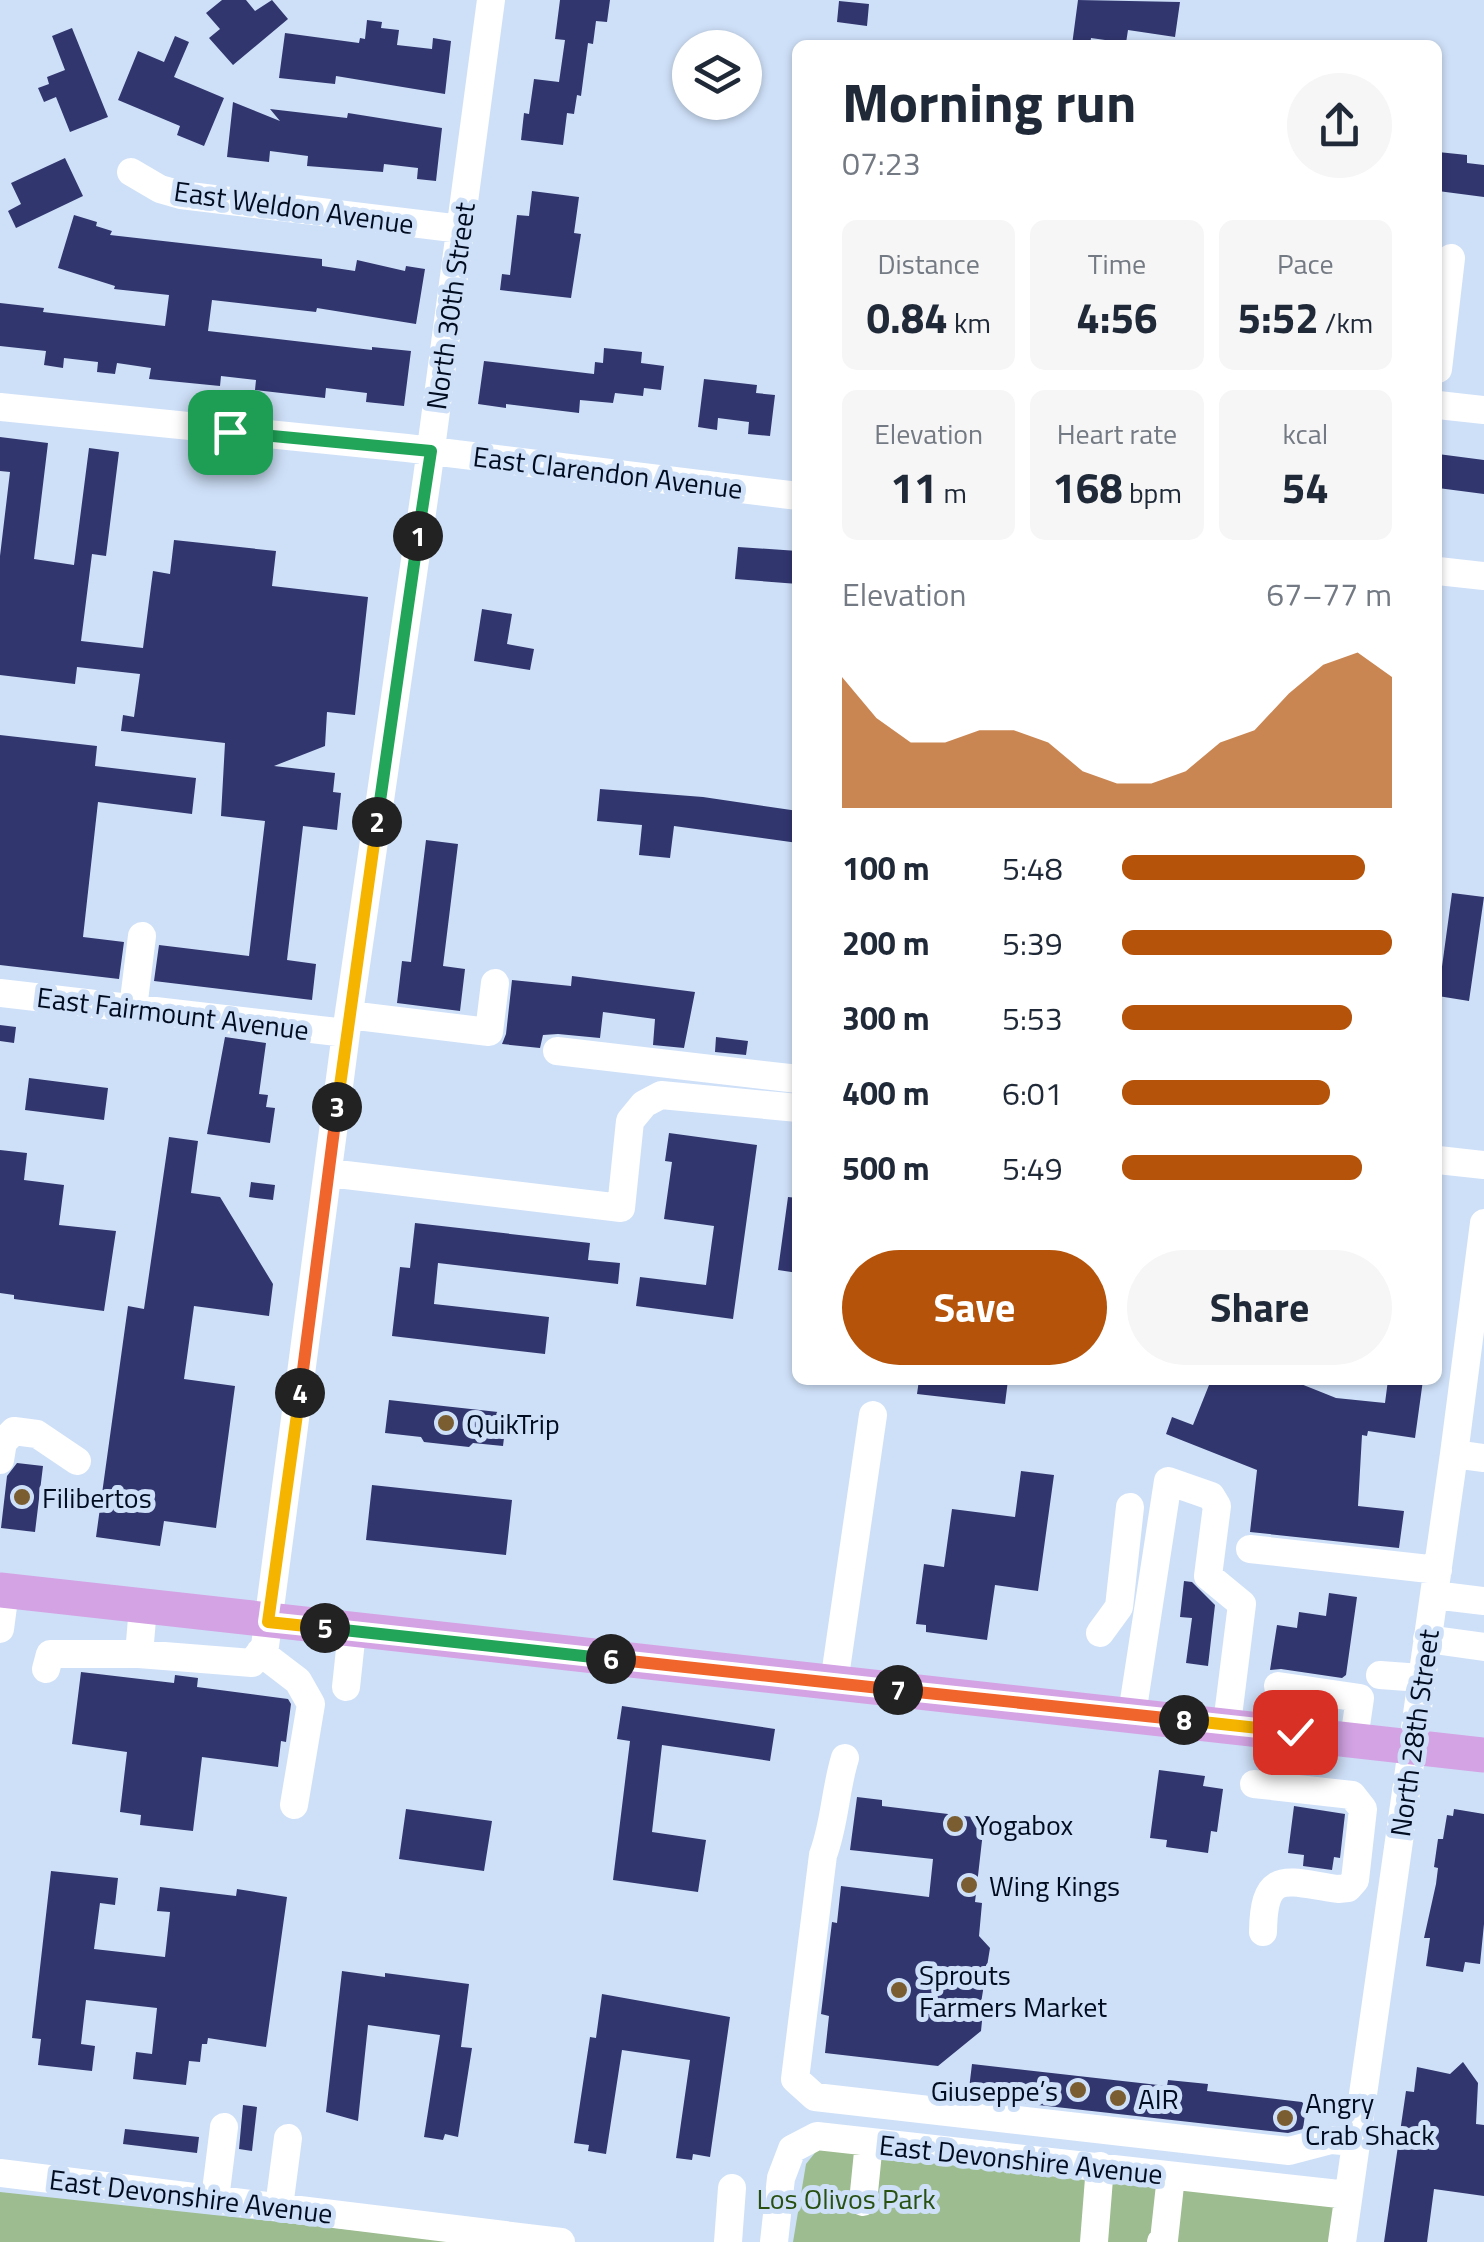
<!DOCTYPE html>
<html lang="en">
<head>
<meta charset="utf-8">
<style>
  :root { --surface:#fff; --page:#f6f6f7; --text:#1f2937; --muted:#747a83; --accent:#b45309 }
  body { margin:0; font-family:"Titillium Web",sans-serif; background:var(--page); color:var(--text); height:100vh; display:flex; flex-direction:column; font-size:38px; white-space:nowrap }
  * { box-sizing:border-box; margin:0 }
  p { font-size:32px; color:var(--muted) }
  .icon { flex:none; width:55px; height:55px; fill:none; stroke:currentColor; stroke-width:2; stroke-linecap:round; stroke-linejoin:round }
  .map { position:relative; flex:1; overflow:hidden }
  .drawer { position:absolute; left:792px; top:40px; width:650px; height:1345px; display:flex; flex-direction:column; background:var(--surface); border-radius:15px; box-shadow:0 2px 8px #0004 }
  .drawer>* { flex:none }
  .fabs { position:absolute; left:672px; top:30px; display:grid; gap:20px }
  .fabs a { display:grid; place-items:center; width:90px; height:90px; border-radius:50%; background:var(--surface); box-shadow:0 2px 8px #0004; font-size:50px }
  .pin { position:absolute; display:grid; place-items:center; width:85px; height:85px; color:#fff; margin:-42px; border-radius:20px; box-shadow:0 5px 15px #0006 }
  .km { position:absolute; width:50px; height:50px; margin:-25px; border-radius:50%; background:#222; color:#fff; font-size:28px; line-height:50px; text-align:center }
  .round { display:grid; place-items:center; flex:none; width:105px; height:105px; border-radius:52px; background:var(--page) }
  .head { display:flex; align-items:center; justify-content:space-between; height:170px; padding:0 50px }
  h1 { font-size:55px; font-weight:700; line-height:75px }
  .metrics { display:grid; grid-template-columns:repeat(3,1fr); gap:15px; height:170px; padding:10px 50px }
  .metrics div { display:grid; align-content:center; border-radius:15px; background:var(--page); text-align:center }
  .metrics b { font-size:42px; font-weight:700 }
  .metrics small { font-size:28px; font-weight:400 }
  .metrics p { font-size:28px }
  .chart { height:280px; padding:20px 50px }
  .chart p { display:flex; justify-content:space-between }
  .chart svg { width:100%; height:180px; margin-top:10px; fill:var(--accent); opacity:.7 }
  .primary-button { display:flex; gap:20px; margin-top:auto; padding:20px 50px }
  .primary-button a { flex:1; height:115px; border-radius:60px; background:var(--accent); color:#fff; font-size:40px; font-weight:700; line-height:115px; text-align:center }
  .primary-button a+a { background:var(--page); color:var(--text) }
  ul { padding:0 50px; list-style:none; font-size:32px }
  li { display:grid; grid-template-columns:160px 120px 1fr; align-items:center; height:75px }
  li i { height:25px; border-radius:12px; background:var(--accent) }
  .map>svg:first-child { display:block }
</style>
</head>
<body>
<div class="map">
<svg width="1484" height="2242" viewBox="0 0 1484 2242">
  <rect width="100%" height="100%" fill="#cee0f8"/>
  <!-- green -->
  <path fill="#9dbc90" d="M818,2149L1334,2207L1329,2242H793L806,2164Z
    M0,2192L464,2242H0Z"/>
  <!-- building -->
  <path fill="#31366f" d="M222,0H246L255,11L272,0L288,19L233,65L209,38L220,29L206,13Z
    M560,0H610L607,22L596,21L593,44L588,43L581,96L577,95L574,114L567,113L563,145L521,140L524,113L529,114L534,79L559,82L565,40L555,39Z
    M1078,0L1180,2L1175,37L1128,30L1126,43L1091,38L1090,45H1072Z
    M839,1L869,4L867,26L837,22Z
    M367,20L382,22L381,28L399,30L397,45L432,49L433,38L451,41L445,94L336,76L335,84L279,78L285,33L359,43L360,38L365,39Z
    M72,28L108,117L70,132L56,97L44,102L38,88L49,84L47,77L65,70L52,36Z
    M175,36L189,42L174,77L224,98L204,146L177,135L180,126L118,100L138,51L164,62Z
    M233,102L280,121L270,109L347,118L348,113L442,128L436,181L417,179L418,168L384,164L383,172L307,166L308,156L270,151L269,162L227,157Z
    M1438,152L1467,155V163L1484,165V197L1438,191Z
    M65,158L83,196L16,228L8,211L21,204L11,183Z
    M532,191L579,197L574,233L581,234L571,298L500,290L502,274L510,275L517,215L529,216Z
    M74,215L97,222L96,226L112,231L110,235L322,259V266L355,271L357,260L405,271L406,266L425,269L416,324L317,308L316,312L212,300L208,331L372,350V347L411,351L404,406L366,402L367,393L326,388L325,398L255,390L256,380L221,376L220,386L149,379L151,368L117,363L115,374L97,372L98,362L64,358L63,368L44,365L46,351L0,346V303L44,308L43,312L165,326L169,295L114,289L115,286L58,268Z
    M604,348L642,352L641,363L664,366L661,390L644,388L643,396L615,393L613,403L580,400L579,413L506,404V408L478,404L484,361L594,374L595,362L603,363Z
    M704,379L757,385L756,393L775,395L770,436L748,434L749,422L718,418L717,430L698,427Z
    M0,437L48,443L34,559L74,565L89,448L119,452L106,556L92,554L81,641L143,648L153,571L170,574L174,540L276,551L272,586L368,597L355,715L327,712L325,746L274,766L335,773L333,792L341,793L337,830L303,826L287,960L316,964L312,1000L154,981L159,945L249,956L265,821L221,816L225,743L121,731L123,715L134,717L140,674L77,667L75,684L0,675V556L10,472L0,471Z
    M1438,454L1484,460V494L1438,488Z
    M738,547L798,551V584L735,579Z
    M482,609L512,614L507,644L534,649L530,670L474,661Z
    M0,735L97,746L95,766L196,778L192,814L98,802L83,937L124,942L119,979L0,965Z
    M600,789L703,797L798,811V843L674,826L670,858L639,855L642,825L597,821Z
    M426,840L458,844L443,966L465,969L460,1011L397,1003L402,961L411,962Z
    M1452,893L1484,897L1469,1001L1438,996Z
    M572,976L695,992L684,1048L653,1045L655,1019L603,1012L600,1038L558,1034L543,1035L540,1048L502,1044L506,1034L512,980L571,986Z
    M0,1025L16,1027L14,1043L0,1041Z
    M225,1037L266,1043L259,1094L268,1095L266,1107L275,1108L270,1143L207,1134Z
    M716,1037L748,1041L746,1055L715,1052Z
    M29,1078L108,1088L104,1120L25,1110Z
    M669,1133L757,1145L733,1319L636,1306L640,1277L706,1285L714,1226L664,1219L672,1162L665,1161Z
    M169,1137L198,1141L191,1193L220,1197L273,1284L269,1316L194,1306L184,1379L235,1386L216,1528L164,1521L160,1546L96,1537L128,1306L144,1309Z
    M0,1150L27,1153L24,1180L64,1185L59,1225L116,1231L104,1311L14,1299V1295L0,1293Z
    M251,1182L275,1185L273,1200L249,1197Z
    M788,1197L798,1198V1273L778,1270Z
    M415,1223L590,1243L588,1260L620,1263L618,1284L438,1263L434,1304L549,1317L545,1354L392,1336L400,1267L410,1268Z
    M919,1380H1008L1005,1404L917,1394Z
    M1211,1380H1291L1336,1398L1385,1403L1388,1380H1423L1415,1438L1368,1431L1367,1436L1362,1435L1358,1506L1404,1511L1399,1548L1250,1532L1257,1470L1166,1434L1172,1417L1193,1425Z
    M389,1400L507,1413L503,1446L473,1443L469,1447L424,1442L421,1437L385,1433Z
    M17,1463L43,1466L35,1532L1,1528L7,1476Z
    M1021,1471L1054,1475L1038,1591L995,1585L987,1640L926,1632V1625L916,1624L924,1564L944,1567L952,1509L1015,1517Z
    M372,1485L512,1500L506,1555L366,1540Z
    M1184,1581L1192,1582L1215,1605L1208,1666L1186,1663L1192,1618L1180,1617Z
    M1329,1593L1357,1597L1346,1675L1342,1678L1281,1669L1270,1670L1277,1625L1297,1628L1299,1612L1326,1616Z
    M81,1672L174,1683L175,1675L198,1678L197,1687L288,1699L291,1704L286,1742L281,1741L278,1767L202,1757L193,1831L140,1825L141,1815L120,1812L127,1752L72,1744Z
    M622,1706L775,1729L770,1761L662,1745L652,1832L706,1840L698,1892L613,1880L630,1741L617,1739Z
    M1159,1770L1205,1776L1203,1786L1223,1789L1217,1832L1211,1831L1208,1853L1166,1847L1167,1840L1150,1838Z
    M857,1797L882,1800V1806L981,1818L984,1823L975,1902L982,1903L979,1936L990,1948L980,2009L983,2011L981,2031L938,2066L825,2053L829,2016L821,2014L832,1922L837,1923L841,1886L929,1897L933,1859L850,1850Z
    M1294,1806L1345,1814L1340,1858L1334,1857L1332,1870L1303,1866L1304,1855L1288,1853Z
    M406,1809L492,1821L484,1871L399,1859Z
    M1454,1809L1484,1814V1924L1480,1964L1465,1962L1463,1972L1426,1966L1430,1938H1424L1436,1884L1438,1868L1434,1867L1438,1839H1443L1447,1815L1453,1816Z
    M51,1871L118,1878L115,1905L100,1903L94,1949L165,1957L170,1912L157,1911L160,1887L236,1896L237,1889L287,1897L266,2047L208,2038L207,2044H202L200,2062L189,2061L186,2085L133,2079L136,2052L152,2054L157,2008L86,2000L81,2044L95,2046L92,2071L38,2065L41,2039L32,2038Z
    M342,1971L385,1977V1973L469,1984L461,2047L472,2048L458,2137L445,2134L443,2140L424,2137L440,2035L368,2025L358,2121L326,2112Z
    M602,1994L730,2017L710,2157L693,2154L692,2160L676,2158L690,2060L622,2050L606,2154L588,2151L589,2145L574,2143L590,2037L596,2038Z
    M1463,2062L1478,2083L1476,2124L1484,2125V2196L1434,2189L1427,2242H1384L1406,2091L1414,2092L1417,2067L1450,2074Z
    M972,2064L1167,2086L1168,2080L1208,2084L1207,2091L1302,2102L1306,2107L1303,2129L1288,2133L968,2097Z
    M243,2105L257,2107L252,2151L239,2149Z
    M125,2129L199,2137L197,2153L123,2144Z"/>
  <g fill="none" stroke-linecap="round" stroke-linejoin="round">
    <!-- minor -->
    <path stroke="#fff" stroke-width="28" d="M131,172L160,189L181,195L461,229
      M1438,369L1451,258
      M1438,405L1484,410
      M0,407L407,448L798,496
      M1438,571L1484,576
      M0,993L346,1033
      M133,1008L142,936
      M349,1015L489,1032L495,983
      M557,1051L798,1079
      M1438,1160L1484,1165
      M329,1173L621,1208L630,1121L644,1104L661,1095L798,1108
      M1454,1454L1484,1458
      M0,1460L3,1442L14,1431L37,1434L77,1461
      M1250,1549L1438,1570
      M1434,1595L1484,1601
      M0,1629L5,1591
      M1100,1633L1119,1607L1130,1507
      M1427,1639L1484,1647
      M260,1652L298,1681L311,1704L294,1805
      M139,1654L252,1663L265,1646L346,1033L427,478L491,0
      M46,1669L50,1654H139L143,1607
      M1380,1675L1421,1678
      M834,1683L873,1415
      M1278,1686L1360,1698L1354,1739
      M346,1687L352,1631
      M1132,1714L1168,1481L1211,1496L1217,1506L1208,1576L1242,1604L1227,1724
      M845,1758C835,1790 835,1823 823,1855L795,2079L815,2097L1289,2151L1331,2140L1355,2142
      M1254,1784L1352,1795L1363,1809L1355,1880L1348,1888L1338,1889C1287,1882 1264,1867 1263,1932
      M0,2173L561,2242
      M215,2199L224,2127
      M863,2202L869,2142
      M279,2207L288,2138
      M728,2242L732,2188
      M774,2242L781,2178L792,2149L817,2136L1348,2195
      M1094,2242L1100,2166
      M1161,2242L1164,2240L1171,2176
      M1342,2242L1454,1454L1484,1223"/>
    <!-- major -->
    <path stroke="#d3a3e3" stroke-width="35" d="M0,1590L1484,1755"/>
  </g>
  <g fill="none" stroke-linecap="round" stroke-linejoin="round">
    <defs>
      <path id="split-1" d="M230,432L431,451L418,536"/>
      <path id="split-2" d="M377,822L418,536"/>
      <path id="split-3" d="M337,1107L377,822"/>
      <path id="split-4" d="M300,1393L337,1107"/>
      <path id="split-5" d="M300,1393L268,1622L325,1628"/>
      <path id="split-6" d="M325,1628L611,1659"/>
      <path id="split-7" d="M611,1659L898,1690"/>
      <path id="split-8" d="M898,1690L1184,1720"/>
      <path id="split-9" d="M1184,1720L1295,1732"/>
    </defs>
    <!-- split-1 casing -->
    <use href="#split-1" stroke="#fff" stroke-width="20"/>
    <!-- split-2 casing -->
    <use href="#split-2" stroke="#fff" stroke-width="20"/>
    <!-- split-3 casing -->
    <use href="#split-3" stroke="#fff" stroke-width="20"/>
    <!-- split-4 casing -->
    <use href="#split-4" stroke="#fff" stroke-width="20"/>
    <!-- split-5 casing -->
    <use href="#split-5" stroke="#fff" stroke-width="20"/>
    <!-- split-6 casing -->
    <use href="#split-6" stroke="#fff" stroke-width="20"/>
    <!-- split-7 casing -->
    <use href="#split-7" stroke="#fff" stroke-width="20"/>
    <!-- split-8 casing -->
    <use href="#split-8" stroke="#fff" stroke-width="20"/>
    <!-- split-9 casing -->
    <use href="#split-9" stroke="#fff" stroke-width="20"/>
    <!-- split-1 -->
    <use href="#split-1" stroke="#22a559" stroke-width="12"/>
    <!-- split-2 -->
    <use href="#split-2" stroke="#22a559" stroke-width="12"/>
    <!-- split-3 -->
    <use href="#split-3" stroke="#f5b400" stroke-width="12"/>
    <!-- split-4 -->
    <use href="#split-4" stroke="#f0652b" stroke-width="12"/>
    <!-- split-5 -->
    <use href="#split-5" stroke="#f5b400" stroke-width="12"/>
    <!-- split-6 -->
    <use href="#split-6" stroke="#22a559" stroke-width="12"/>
    <!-- split-7 -->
    <use href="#split-7" stroke="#f0652b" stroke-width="12"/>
    <!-- split-8 -->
    <use href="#split-8" stroke="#f0652b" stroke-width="12"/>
    <!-- split-9 -->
    <use href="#split-9" stroke="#f5b400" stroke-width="12"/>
  </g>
  <!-- markers -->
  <g fill="#7a5d31" stroke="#cee0f8" stroke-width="4">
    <circle cx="446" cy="1423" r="10"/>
    <circle cx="22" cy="1497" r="10"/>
    <circle cx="955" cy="1824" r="10"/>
    <circle cx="969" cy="1885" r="10"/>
    <circle cx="899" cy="1990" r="10"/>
    <circle cx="1078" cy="2090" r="10"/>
    <circle cx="1118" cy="2098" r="10"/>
    <circle cx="1285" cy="2118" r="10"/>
  </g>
  <g text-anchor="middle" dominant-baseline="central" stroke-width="10" stroke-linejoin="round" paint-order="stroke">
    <!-- street labels -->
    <g font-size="28" fill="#010c20" stroke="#cee0f8">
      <text transform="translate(294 207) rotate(8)">East Weldon Avenue</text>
      <text transform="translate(450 306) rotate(-82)">North 30th Street</text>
      <text transform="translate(608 472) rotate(7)">East Clarendon Avenue</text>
      <text transform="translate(173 1013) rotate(7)">East Fairmount Avenue</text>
      <text transform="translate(1414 1733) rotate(-82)">North 28th Street</text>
      <text transform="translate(1021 2159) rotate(6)">East Devonshire Avenue</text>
      <text transform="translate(191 2196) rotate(7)">East Devonshire Avenue</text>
    </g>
    <!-- poi labels -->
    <g font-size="28" fill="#010c20" stroke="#cee0f8" text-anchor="start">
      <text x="466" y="1423">QuikTrip</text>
      <text x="42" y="1497">Filibertos</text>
      <text x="975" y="1824">Yogabox</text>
      <text x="989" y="1885">Wing Kings</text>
      <text x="919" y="1974">Sprouts<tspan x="919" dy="32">Farmers Market</tspan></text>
      <text x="1058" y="2090" text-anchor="end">Giuseppe’s</text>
      <text x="1138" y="2098">AIR</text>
      <text x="1305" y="2102">Angry<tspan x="1305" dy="32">Crab Shack</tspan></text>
    </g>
    <!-- park labels -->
    <g font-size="28" fill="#285012" stroke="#cee0f8">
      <text x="846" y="2198">Los Olivos Park</text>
    </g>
  </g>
</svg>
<div class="fabs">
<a><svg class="icon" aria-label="layers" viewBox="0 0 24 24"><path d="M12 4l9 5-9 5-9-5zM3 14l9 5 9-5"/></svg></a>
</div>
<div class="pin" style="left:230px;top:432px;background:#1e9e55"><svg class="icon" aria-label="arrive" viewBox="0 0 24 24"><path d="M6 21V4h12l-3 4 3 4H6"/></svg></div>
<div class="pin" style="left:1295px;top:1732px;background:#d93025"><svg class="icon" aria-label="check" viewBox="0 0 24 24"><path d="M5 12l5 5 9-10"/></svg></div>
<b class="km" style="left:418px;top:536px">1</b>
<b class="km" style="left:377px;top:822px">2</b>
<b class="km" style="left:337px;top:1107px">3</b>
<b class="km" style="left:300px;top:1393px">4</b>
<b class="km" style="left:325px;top:1628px">5</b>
<b class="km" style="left:611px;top:1659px">6</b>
<b class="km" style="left:898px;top:1690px">7</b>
<b class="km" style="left:1184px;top:1720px">8</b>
<section class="drawer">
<div class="head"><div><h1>Morning run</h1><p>07:23</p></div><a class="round"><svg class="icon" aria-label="share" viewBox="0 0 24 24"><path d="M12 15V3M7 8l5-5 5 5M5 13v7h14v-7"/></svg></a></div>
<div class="metrics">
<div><p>Distance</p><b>0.84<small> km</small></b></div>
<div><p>Time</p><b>4:56</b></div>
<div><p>Pace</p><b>5:52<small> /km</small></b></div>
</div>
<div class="metrics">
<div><p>Elevation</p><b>11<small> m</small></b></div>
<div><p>Heart rate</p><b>168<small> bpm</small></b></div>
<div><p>kcal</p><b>54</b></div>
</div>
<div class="chart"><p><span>Elevation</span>67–77 m</p>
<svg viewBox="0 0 160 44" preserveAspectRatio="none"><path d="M0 44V12L10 22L20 28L30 28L40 25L50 25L60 28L70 35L80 38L90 38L100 35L110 28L120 25L130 16L140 9L150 6L160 12V44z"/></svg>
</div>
<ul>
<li><b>100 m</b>5:48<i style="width:90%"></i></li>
<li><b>200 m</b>5:39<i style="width:100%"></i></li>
<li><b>300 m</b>5:53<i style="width:85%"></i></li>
<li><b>400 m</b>6:01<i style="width:77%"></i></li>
<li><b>500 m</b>5:49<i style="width:89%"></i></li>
</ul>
<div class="primary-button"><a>Save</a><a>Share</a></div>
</section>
</div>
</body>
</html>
